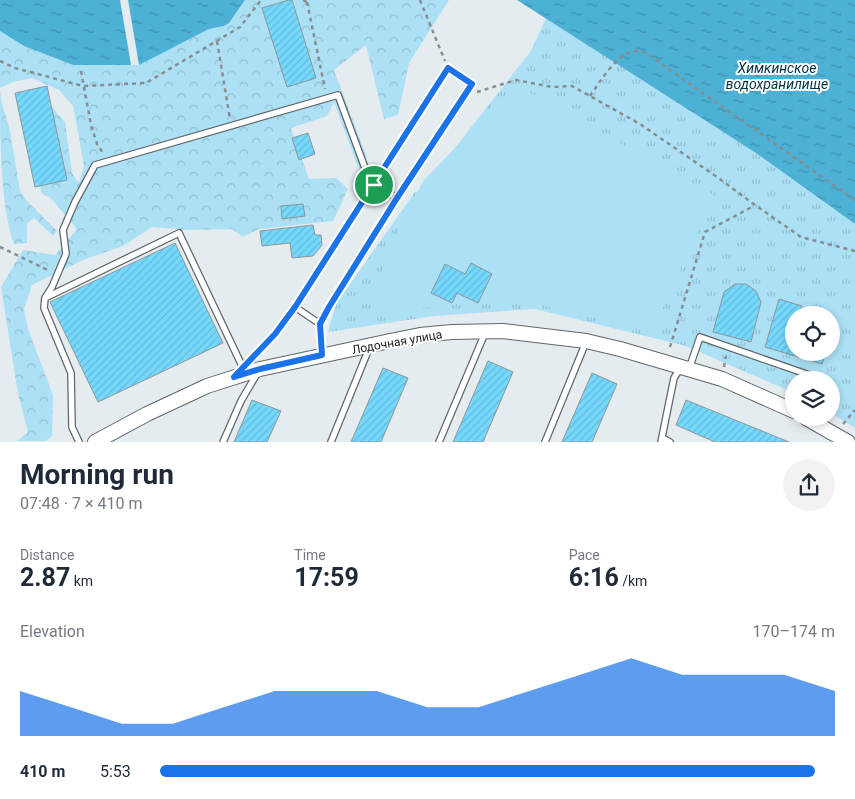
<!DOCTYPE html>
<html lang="en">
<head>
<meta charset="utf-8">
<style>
  :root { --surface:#fff; --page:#f2f2f3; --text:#1f2937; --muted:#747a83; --accent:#1a73e8 }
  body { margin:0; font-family:Roboto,sans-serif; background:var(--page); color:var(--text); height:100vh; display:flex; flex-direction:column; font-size:19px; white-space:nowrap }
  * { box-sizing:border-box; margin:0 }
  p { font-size:16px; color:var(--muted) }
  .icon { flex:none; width:28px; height:28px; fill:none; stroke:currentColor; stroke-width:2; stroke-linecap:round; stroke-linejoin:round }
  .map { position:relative; height:442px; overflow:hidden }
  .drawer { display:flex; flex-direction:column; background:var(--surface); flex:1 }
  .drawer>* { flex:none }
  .tools { position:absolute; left:785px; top:306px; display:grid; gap:10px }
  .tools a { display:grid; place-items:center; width:55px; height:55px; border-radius:50%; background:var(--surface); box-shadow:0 2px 8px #0003; font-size:25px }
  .pin { position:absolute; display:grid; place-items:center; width:42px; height:42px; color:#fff; margin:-21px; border:2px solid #fff; border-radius:50%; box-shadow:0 1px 5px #0007 }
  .round { display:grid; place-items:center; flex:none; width:52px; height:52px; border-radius:26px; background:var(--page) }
  .summary { display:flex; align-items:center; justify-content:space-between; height:85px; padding:0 20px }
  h1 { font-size:28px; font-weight:700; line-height:38px }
  .figures { display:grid; grid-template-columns:repeat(3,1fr); gap:8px; height:85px; padding:5px 20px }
  .figures div { display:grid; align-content:center }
  .figures b { font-size:25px; font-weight:700 }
  .figures small { font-size:14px; font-weight:400 }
  .figures p { font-size:14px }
  .chart { height:140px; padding:10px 20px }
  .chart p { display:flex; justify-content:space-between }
  .chart svg { width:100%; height:90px; margin-top:5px; fill:var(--accent); opacity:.7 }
  ul { padding:0 20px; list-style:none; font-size:16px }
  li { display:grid; grid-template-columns:80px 60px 1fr; align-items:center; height:38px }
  li i { height:12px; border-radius:6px; background:var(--accent) }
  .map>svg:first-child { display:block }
</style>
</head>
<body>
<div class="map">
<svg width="855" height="442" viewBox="0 0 855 442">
  <defs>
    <pattern id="forest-crowns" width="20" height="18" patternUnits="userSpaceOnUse" patternTransform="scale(1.25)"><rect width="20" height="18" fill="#ace0f5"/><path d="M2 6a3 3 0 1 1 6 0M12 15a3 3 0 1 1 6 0" fill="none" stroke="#94c0d2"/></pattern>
    <pattern id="park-tufts" width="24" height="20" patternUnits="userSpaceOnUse" patternTransform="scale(1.25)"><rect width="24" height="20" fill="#ace0f5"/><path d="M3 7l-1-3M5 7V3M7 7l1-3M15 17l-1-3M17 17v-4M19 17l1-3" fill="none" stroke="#94c0d2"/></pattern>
    <pattern id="water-ripples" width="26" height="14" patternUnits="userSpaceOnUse" patternTransform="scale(1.25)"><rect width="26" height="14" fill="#4cb1d5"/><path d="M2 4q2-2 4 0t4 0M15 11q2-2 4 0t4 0" fill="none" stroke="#3f90ad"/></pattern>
    <pattern id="building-hatch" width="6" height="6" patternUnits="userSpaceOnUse" patternTransform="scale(1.25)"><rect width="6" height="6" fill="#75d9fe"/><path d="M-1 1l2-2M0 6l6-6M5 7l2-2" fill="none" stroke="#65bada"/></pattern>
  </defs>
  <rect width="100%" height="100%" fill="#e5ecef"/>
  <!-- forest -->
  <path fill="url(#forest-crowns)" d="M245,0H449L409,63L398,115L384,119L366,45L334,70L367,158L361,175L334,102L327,116L291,128L309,179L336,178L348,189L333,221L259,229L243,237L232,229L190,230L152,227L123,246L83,260L32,285L24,309L28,329L53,395L52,436L46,441H17L28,432L18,394L1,287L23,250L55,255L77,229L51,198L41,193L40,182L45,99L65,122L72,173L79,183L84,165L73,106L59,90L32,78L13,82L0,88V31L24,46L73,65H131L139,64L209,29L224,26L229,23Z
    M0,90L2,104L10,130L20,191L28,202L57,231L53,236L34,218L27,223V243L14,244C0,206 0,134 0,90Z"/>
  <!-- park -->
  <path fill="url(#park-tufts)" fill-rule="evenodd" d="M546,18L756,153L855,224V428L831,413V380H794V393L686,346L535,309L434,316L328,332L336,304L415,192L421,191L531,51ZM794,315H831V352H794Z"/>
  <!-- pitch -->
  <path fill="#ace0f5" d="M516,85L714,195L652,332L533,303L446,304L373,318L372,309L387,257L405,215L424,180Z"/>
  <!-- water -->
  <path fill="url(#water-ripples)" d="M0,0H245L229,23L224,26L209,29L139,65H73L24,46L0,31Z
    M517,0H855V224L756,153Z"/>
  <!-- pier -->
  <path fill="#e5ecef" d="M120,0H128L139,65H131Z"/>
  <!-- building -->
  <path fill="url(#building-hatch)" stroke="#8f9698" d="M289,0H292L316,78L287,87L262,8Z
    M47,86L67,180L35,187L15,93Z
    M308,133L315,154L299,160L292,138Z
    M303,204L305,216L282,219L281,206Z
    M313,225L315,235H321L322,245L313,256L292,258L290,243L262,246L260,231Z
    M175,243L223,343L98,402L50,302Z
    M471,263L492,274L478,303L457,293L452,303L431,293L445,264L465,274Z
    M735,284H746L756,291L761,302L751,342L713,332L724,292Z
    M779,299L802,306L799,315H794V352H826L822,364L765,347Z
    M488,361L513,372L483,442H453Z
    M383,368L408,378L381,442H351Z
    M592,373L617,384L592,442H562Z
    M252,400L281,411L267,442H234Z
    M686,400L789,442H715L676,425Z"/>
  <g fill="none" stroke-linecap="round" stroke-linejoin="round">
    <defs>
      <path id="service" d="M45,298L52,287L66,254L63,230L75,202L95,165L338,95L365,168L375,185L397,198
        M295,307L320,324
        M689,369L700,337L815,377L813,380
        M239,372L275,334L295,307L448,68L472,83L397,198L329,307L320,324L322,355
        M662,438L670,442
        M79,442L72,427L71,373L44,308L45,298L179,233L243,368
        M223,442L241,401L258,372
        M331,442L370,346
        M439,442L485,333
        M545,442L586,342
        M661,442L674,378L681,367"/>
      <path id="tertiary" d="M806,418L848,442
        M95,442L147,414L207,386L260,369L390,341L420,335L452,332L503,331L586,341L620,349L722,379L794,411"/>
    </defs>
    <!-- service casing -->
    <use href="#service" stroke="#606669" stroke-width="8"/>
    <!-- tertiary casing -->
    <use href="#tertiary" stroke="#606669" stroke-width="16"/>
    <!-- path -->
    <path stroke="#888d8f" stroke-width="2.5" stroke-dasharray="4 4" stroke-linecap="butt" d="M303,0L307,2L309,0
      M420,0L445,61
      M307,2L325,89
      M217,41L230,119
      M0,61L15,68L83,86L146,83L240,27L261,0
      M81,71L91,125L97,144L103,153
      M477,92L516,80L552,87L572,86L640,124L717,177L755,205L801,237L855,251
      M590,96C600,82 619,49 639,51C643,51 647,54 650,56L855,200
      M0,247L50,271
      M670,347L705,232L754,206
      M724,367L726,356
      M843,424L855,410"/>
    <!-- service -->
    <use href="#service" stroke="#fff" stroke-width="5.5"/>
    <!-- tertiary -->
    <use href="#tertiary" stroke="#fff" stroke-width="14"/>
  </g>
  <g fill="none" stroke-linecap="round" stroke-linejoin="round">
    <defs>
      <path id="route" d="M448,68L472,84L397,198L329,307L320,324L322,355L260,369L234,377L275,334L295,307Z"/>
    </defs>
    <!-- route casing -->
    <use href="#route" stroke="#fff" stroke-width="10"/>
    <!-- route -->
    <use href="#route" stroke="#1a73e8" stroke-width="6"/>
  </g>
  <g text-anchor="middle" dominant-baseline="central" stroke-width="4" stroke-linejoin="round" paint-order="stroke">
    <!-- street labels -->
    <g font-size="12" fill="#202324" stroke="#fff">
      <text transform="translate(397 342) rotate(-10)">Лодочная улица</text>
    </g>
    <!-- water labels -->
    <g font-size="14" font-style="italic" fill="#023241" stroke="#fff">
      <text x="777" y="68">Химкинское<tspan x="777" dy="16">водохранилище</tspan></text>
    </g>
  </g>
</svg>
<div class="tools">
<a><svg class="icon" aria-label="locate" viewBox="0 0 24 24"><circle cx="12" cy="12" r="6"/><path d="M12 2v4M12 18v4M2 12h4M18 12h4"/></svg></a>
<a><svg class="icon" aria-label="layers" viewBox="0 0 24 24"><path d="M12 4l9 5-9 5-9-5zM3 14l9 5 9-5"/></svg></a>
</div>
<div class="pin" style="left:374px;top:185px;background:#1e9e55"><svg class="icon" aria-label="arrive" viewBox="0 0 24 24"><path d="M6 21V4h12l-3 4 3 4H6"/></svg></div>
</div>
<section class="drawer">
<div class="summary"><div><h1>Morning run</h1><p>07:48 · 7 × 410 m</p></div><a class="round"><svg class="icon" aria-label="share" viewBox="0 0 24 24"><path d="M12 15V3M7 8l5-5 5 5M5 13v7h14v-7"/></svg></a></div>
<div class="figures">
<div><p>Distance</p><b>2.87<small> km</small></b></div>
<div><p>Time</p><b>17:59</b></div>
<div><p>Pace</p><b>6:16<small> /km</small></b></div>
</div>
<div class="chart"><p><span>Elevation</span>170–174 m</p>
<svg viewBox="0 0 160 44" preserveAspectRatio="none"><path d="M0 44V22L10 30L20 38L30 38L40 30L50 22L60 22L70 22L80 30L90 30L100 22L110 14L120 6L130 14L140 14L150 14L160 22V44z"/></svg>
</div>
<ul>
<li><b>410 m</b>5:53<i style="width:97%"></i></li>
</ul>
</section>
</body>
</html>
